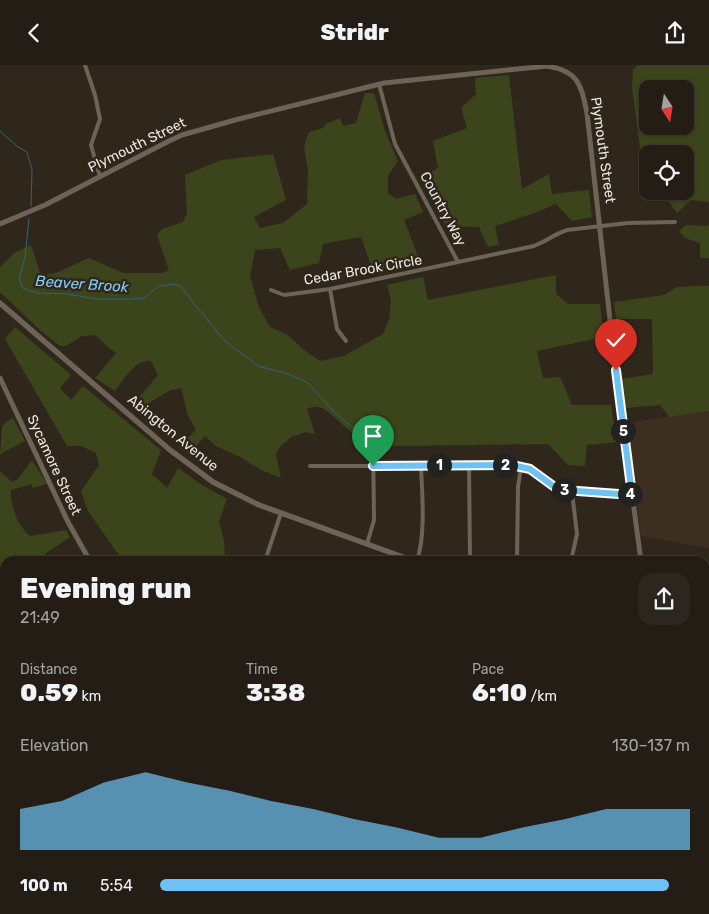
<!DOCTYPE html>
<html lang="en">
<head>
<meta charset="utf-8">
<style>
  :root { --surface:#241d15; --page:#2c261e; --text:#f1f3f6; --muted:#a3a2a0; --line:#413b34; --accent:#6dc2f3 }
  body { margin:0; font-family:Rubik,sans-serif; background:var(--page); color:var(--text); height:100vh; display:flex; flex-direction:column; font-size:19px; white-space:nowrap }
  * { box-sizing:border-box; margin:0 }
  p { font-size:16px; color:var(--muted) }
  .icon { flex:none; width:28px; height:28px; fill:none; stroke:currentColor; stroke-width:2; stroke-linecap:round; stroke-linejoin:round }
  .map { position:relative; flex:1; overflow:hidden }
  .details { position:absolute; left:0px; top:491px; width:710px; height:359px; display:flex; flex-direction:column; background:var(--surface); border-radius:15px 15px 0 0; box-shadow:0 1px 4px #0004,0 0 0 1px var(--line) }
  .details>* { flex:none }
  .needle { width:32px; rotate:168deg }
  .fabs { position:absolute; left:639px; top:15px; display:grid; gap:10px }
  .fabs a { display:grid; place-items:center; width:55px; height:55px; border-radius:10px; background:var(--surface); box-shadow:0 1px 4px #0004,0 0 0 1px var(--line); font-size:25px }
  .pin { position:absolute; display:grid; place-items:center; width:42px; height:42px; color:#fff; margin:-51px -21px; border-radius:50% 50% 50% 0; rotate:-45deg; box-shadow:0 0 5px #0007 }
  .pin .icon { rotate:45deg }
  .km { position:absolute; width:25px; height:25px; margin:-12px; border-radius:50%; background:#222; color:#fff; font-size:14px; line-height:25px; text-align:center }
  .round { display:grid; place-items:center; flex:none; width:52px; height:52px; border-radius:15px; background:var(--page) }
  .head { display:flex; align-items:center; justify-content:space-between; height:85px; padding:0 20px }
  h1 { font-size:28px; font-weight:800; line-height:38px }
  .stats { display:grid; grid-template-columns:repeat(3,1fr); gap:8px; height:85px; padding:5px 20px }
  .stats div { display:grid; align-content:center }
  .stats b { font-size:25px; font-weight:800 }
  .stats small { font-size:14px; font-weight:400 }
  .stats p { font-size:14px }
  .chart { height:140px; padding:10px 20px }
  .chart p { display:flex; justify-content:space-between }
  .chart svg { width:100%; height:90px; margin-top:5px; fill:var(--accent); opacity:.7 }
  ul { padding:0 20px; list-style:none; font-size:16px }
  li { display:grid; grid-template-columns:80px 60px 1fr; align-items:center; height:38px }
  li i { height:12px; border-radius:6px; background:var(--accent) }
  header { display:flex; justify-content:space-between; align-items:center; height:65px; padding:0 20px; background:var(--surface); font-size:22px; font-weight:800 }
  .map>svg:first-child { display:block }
</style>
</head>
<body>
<header><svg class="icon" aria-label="back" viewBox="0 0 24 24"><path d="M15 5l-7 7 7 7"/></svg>Stridr<svg class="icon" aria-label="share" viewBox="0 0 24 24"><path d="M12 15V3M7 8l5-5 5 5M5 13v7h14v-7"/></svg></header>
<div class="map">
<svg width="709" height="849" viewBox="0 0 709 849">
  <rect width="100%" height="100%" fill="#30271c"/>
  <!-- built -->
  <path fill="#3d2f1f" d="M709,346V483L641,471L626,358Z"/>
  <!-- green -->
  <path fill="#3c441b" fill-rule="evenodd" d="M638,0H709V137L691,135L677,148L669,137L667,126H685V89H648L647,106L646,94L640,83L632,22L633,5ZM648,24H685V61H648Z
    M509,10L522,124L549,109L552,129L589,125L592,152L572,156L556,139L532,149L495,161L499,180L488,182L479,162L446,161L421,113L438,103L433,76L467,63L461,43L476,29L475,13Z
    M365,28H374L385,66L398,96L388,111V128L396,134L415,129L423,147L404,155L420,196L373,207L361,172L323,179L319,198L290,205L280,183L255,185L250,211L259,242L270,262L288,270L304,285L320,296L344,291L383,269L389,255L391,235L387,220L423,212L428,235L556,210V229L568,239H600L604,272L537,286L543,313L560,312L572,340H611L617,377L587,380L585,401L568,400L548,379L396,381L378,379L377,370C370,369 359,371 353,368C339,360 324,334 307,344L315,369L305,367L291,372L281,381L276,389L281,413L261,405L240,392L216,381L205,371L189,389L178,382L196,365L188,351L181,323L169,326L137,345L133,340L158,310L151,296C135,294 123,316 115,326L95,313L116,288L109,283L96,270L82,271L66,281H60L41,266L0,227V202L14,188L31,180L41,211L58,207L89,193L123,208H162L169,205L157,170L162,164L183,157L187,148L185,110L221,95L273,89L286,135L254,152L260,163L283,158L307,139L308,105L304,81L309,67L323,63L326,59L340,53L343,61L356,58Z
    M709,157V193H700V178L685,173L679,166L686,160L708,161Z
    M698,221H709V346L669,352L660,340L625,343L621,314L653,309L652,254H616L614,237L664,230L677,222Z
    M15,262L71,310L60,323L71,335L83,321L161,385L152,409L167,423L178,403L202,420L227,434L219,456L224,476L225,496H123L88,446L81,426L99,400L96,388L81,381H67L5,274Z
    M13,353L25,376L4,387L0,390L2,362L5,358Z
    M32,395L47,419L33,423L31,419L11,425C10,441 18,461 30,471L66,465L70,472L45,489L47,496H5V572L0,555V406L12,417L18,414Z
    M5,662V829L0,830V663Z
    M705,731L709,738V822L705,825Z
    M391,845H530L528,849H392Z
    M617,845H669L673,848L679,846L680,849H614Z"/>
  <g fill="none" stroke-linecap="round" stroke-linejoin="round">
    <!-- stream -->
    <path stroke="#32637e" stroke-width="1" d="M0,66L18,82L27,87L32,105L31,141
      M29,154L25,192L19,215L23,223L37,228L67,229L97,234H132L144,233L159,221L173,219L180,221L225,276L258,301L288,309L308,318L332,345L359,368"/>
    <!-- minor -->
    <path stroke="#6d6357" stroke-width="4" d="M85,0L95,30L100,54L91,80L100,112
      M379,19L395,79L458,197L534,181C546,176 555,169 567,165L628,158L675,157
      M330,224L337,264L346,276
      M271,225L284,230L330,224L458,197
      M310,401H512L530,404L556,423L564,425L632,429
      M367,479L374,455L373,372
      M265,496L281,448
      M417,496C426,468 422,430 421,400
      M468,496L470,492L469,400
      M517,496L518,422L521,402
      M571,496L577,469L572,427
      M0,617L5,615
      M705,842L708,849
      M28,845V849
      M126,845L132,849
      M361,845L362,849
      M153,849L154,845
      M299,849L306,845"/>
    <!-- tertiary -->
    <path stroke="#6d6357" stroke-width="5" d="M0,159L45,140L169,76L182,70L235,55L384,18L547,1C579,6 581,20 587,48L616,309L641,496
      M0,313L68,457L90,496
      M283,845L285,849"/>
    <!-- secondary -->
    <path stroke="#6d6357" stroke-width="5.5" d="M0,238L170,385L213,417L259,440L414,496
      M705,602L709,604
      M705,663L709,658
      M562,849L565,845"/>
  </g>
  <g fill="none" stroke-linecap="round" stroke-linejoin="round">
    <defs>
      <path id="route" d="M373,401L512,400L530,404L556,423L564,425L632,430L616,305"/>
    </defs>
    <!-- route casing -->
    <use href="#route" stroke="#fff" stroke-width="10"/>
    <!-- route -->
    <use href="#route" stroke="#6dc2f3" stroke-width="6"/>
  </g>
  <g text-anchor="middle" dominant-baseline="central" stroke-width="5" stroke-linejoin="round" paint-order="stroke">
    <!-- street labels -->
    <g font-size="14" fill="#eee8e1" stroke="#30271c">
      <text transform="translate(137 80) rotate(-26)">Plymouth Street</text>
      <text transform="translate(603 85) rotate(82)">Plymouth Street</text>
      <text transform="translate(443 144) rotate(62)">Country Way</text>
      <text transform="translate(363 205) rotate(-10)">Cedar Brook Circle</text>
      <text transform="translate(173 368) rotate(39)">Abington Avenue</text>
      <text transform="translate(54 400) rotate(65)">Sycamore Street</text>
    </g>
    <!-- water labels -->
    <g font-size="15" font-style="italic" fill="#81cefb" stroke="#30271c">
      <text transform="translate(82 219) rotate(4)">Beaver Brook</text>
    </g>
  </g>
</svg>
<div class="fabs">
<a><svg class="needle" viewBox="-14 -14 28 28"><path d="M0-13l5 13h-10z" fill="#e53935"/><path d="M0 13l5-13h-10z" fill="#a3a2a0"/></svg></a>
<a><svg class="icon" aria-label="locate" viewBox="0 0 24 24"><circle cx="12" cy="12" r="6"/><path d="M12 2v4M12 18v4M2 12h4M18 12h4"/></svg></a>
</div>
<div class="pin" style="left:373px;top:401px;background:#1e9e55"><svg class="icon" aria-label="arrive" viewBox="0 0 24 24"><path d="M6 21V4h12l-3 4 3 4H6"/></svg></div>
<div class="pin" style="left:616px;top:305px;background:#d93025"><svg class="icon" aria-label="check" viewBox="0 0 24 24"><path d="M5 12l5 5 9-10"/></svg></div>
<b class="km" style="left:439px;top:400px">1</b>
<b class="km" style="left:505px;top:400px">2</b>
<b class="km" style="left:564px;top:425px">3</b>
<b class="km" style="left:630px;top:429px">4</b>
<b class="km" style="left:623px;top:366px">5</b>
<section class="details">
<div class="head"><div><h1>Evening run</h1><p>21:49</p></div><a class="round"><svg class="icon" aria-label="share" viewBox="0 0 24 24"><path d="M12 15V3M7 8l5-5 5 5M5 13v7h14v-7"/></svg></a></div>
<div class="stats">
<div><p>Distance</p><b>0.59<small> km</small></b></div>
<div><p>Time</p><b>3:38</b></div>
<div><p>Pace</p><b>6:10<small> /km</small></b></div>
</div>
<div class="chart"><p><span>Elevation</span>130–137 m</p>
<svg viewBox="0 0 160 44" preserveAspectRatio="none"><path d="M0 44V24L10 20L20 11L30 6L40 11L50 15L60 20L70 24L80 29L90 33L100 38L110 38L120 33L130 29L140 24L150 24L160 24V44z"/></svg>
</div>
<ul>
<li><b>100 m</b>5:54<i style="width:96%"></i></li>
</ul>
</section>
</div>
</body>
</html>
